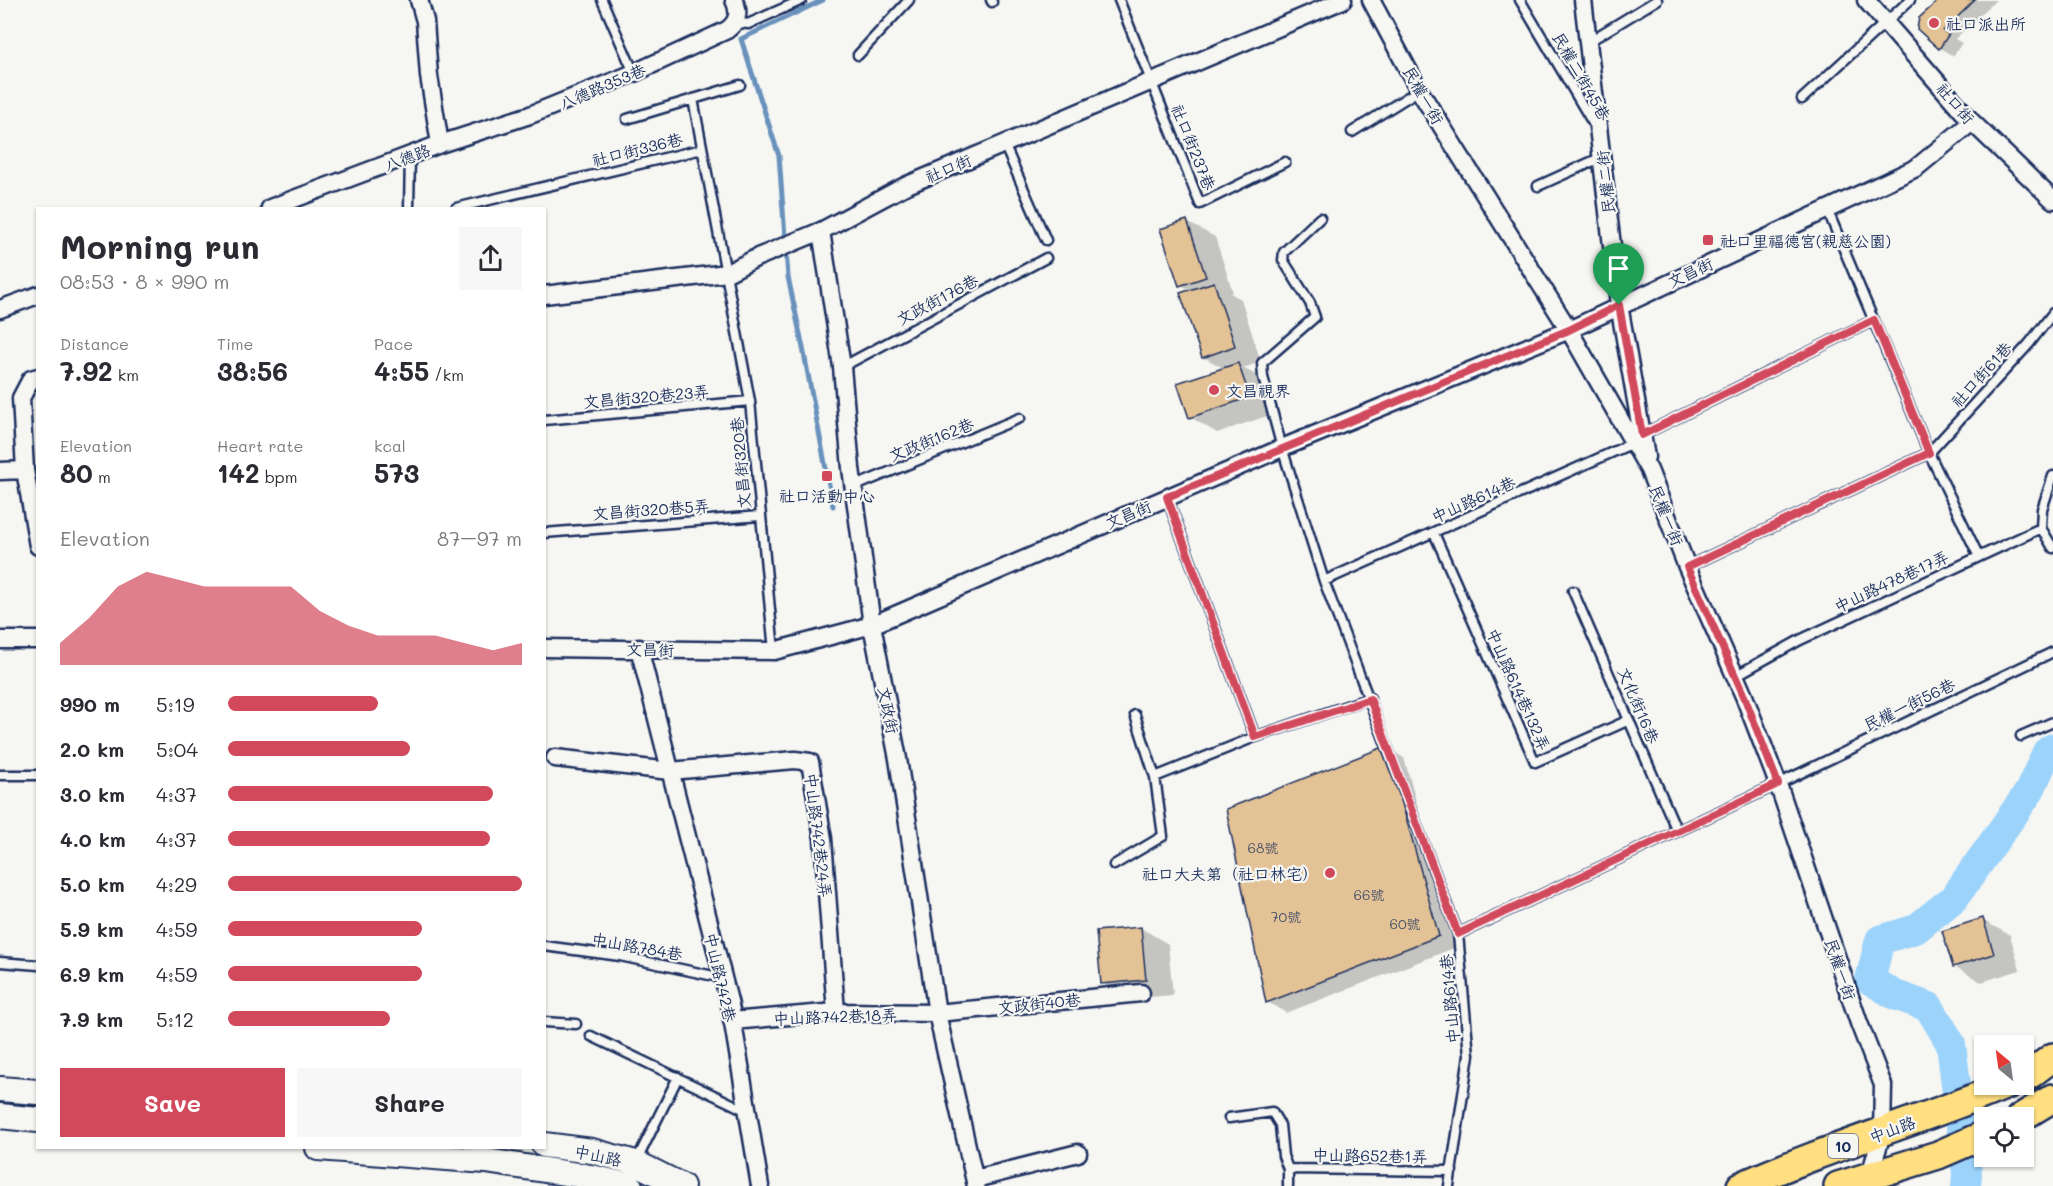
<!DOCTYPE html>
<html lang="en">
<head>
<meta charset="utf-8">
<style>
  :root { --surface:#fff; --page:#f7f7f7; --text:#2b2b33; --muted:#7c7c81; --accent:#d1495b }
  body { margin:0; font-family:Mali,"LXGW WenKai TC",sans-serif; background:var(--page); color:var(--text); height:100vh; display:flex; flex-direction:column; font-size:22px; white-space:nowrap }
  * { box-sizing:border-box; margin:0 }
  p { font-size:20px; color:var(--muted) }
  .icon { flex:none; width:33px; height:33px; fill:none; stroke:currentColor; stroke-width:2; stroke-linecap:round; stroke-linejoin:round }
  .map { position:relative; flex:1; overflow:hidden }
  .drawer { position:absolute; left:36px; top:207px; width:510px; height:942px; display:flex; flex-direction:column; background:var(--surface); border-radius:0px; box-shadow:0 2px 4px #0004 }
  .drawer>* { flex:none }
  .needle { width:39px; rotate:331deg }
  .buttons { position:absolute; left:1974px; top:1035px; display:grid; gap:12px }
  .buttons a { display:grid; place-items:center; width:60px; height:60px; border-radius:0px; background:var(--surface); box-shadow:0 2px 4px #0004; font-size:30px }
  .pin { position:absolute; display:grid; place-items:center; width:51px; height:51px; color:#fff; margin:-62px -26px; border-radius:50% 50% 50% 0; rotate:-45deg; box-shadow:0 0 6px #0007 }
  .pin .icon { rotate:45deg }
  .round { display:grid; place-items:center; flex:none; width:63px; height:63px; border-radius:0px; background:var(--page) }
  .overview { display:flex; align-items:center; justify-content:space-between; height:102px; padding:0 24px }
  h1 { font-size:33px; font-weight:700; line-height:45px }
  .figures { display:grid; grid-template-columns:repeat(3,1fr); gap:9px; height:102px; padding:6px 24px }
  .figures div { display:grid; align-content:center }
  .figures b { font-size:26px; font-weight:700 }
  .figures small { font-size:16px; font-weight:400 }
  .figures p { font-size:16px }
  .chart { height:168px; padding:12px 24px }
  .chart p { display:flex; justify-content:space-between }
  .chart svg { width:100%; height:108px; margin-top:6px; fill:var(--accent); opacity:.7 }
  .primary-button { display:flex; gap:12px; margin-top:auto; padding:12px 24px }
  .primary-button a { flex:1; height:69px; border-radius:0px; background:var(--accent); color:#fff; font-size:24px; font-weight:700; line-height:69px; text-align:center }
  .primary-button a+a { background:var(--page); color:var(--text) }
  ul { padding:0 24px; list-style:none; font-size:20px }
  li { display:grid; grid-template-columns:96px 72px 1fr; align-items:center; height:45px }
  li i { height:15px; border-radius:8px; background:var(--accent) }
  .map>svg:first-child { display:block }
</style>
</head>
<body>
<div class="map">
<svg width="2053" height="1186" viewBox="0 0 2053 1186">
  <rect width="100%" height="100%" fill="#f6f6f2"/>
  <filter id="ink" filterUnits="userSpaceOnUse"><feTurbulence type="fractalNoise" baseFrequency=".0167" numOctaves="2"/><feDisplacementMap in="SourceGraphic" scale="12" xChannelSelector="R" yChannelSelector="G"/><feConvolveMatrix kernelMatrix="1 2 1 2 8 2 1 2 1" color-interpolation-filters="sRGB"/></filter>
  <g filter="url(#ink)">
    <!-- shadow -->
    <path fill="#0003" d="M1941,0H1996L1955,39L1962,43L1953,56L1940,48L1919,28Z
      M1187,222L1215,237L1233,292L1230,293L1241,299L1261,362L1243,368L1265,380L1276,413L1217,433L1190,417L1225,369L1203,357L1192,291L1181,285Z
      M1386,747L1404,758L1457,947L1286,1013L1268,1002Z
      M1982,920L2010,935L2020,970L1981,982L1954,966Z
      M1141,928L1168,944L1173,995L1129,999L1102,983Z"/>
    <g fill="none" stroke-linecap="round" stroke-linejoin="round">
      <!-- stream -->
      <path stroke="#6891bc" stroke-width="5" d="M823,0L741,39L779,156L788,277L803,348L833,506"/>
      <!-- river -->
      <path stroke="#9cd3fb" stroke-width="30" d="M1966,1186L1967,1174L1951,1044L1929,1007L1895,995L1870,980L1880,940L1916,929L1954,898L2029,792L2047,752L2053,748"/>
    </g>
    <!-- building -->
    <path fill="#e3c295" stroke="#1b2f5e" stroke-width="1.5" d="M1939,0H1975L1943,31L1949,34L1939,49L1917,29L1919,18Z
      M1187,220L1206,277L1179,286L1160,229Z
      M1214,282L1235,346L1202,358L1180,293Z
      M1238,363L1250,397L1189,418L1177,383Z
      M1238,363L1250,397L1189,418L1177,383Z
      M1386,746L1439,936L1266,1003L1226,809Z
      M1983,918L1994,954L1953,967L1942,931Z
      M1141,927L1146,980L1101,984L1096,931Z"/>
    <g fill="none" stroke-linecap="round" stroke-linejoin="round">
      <defs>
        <path id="lane" d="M602,0L634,73
          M991,0L992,2
          M1119,0L1200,204L1285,162
          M1520,0L1594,125
          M735,22L748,24L802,0
          M1588,42L1657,0
          M858,55L909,0
          M693,99L750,401L774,651
          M1802,99L1910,0
          M627,119L740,85
          M1352,132L1419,90
          M1004,144L1046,240
          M1538,186L1602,157
          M409,208L410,156
          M456,208L702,149
          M1827,209L1929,453L1979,557
          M1320,218L1284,252L1283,260L1310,303L1315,317L1262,363L1263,377L1282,448L1324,581L1458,934L1469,1055L1449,1186
          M842,367L1046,258
          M544,420L750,401
          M1642,435L1874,320
          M853,487L1020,418
          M1167,497L1255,737
          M2041,528L2042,509L2053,476
          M2041,528L2053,548
          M544,533L760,516
          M1434,533L1535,762L1629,720
          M1687,567L1929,453L2029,344L2053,313
          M1324,581L1633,443
          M1573,591L1677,831
          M1735,676L1800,640L2041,528
          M2021,736L2053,722
          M0,775H38
          M1155,777L1255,737L1370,698
          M1114,865L1163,836L1155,777L1135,715
          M1458,934L1778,784L2053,652
          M544,946L620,956L723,978
          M0,962L38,965
          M544,1022L576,1024
          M591,1036L747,1111
          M1229,1118L1272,1112L1280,1125L1283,1156L1288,1169V1186
          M637,1160L678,1077
          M1288,1169L1452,1171"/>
        <path id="street" d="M1371,0L1419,90L1569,330L1649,470L1687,567L1744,696L1778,784L1859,1023L1883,1085L1882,1133L1868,1182
          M1583,0L1619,305L1646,457
          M1866,0L1972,122L2053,200
          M440,144L530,115L634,73L727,30C738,22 740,12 734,0
          M270,208L440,144L429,76L425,21L419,0
          M821,231L842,367L851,468L872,625L898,759L937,1013L976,1186
          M544,295L727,273L758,257L821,231L905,186L1343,0
          M0,309L38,295
          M38,377L31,379L21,398L25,470L38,546
          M0,471L25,470
          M0,640H38
          M544,648L774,651L872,625L1282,448L1569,330L1916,168L1972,122
          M639,648L730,1005L760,1186
          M555,758L670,771L795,760L810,762L823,839L836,1012
          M732,1021L836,1012L937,1013L1141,993
          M975,1179L1078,1153"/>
        <path id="secondary" d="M0,1089L38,1092
          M0,1116L38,1120
          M544,1145L592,1151L636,1163L682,1186
          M318,1148L486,1161L591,1177L630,1186"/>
        <path id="primary" d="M2024,1079L2053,1057
          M2020,1118L2053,1098
          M1741,1186C1828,1147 1921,1121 2009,1084
          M1838,1186L1938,1155L1984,1135"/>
      </defs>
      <!-- lane casing -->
      <use href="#lane" stroke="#1b2f5e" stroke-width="13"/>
      <!-- street casing -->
      <use href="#street" stroke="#1b2f5e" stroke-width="21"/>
      <!-- secondary casing -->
      <use href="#secondary" stroke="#1b2f5e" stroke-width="28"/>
      <!-- primary casing -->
      <use href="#primary" stroke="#1b2f5e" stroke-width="32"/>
      <!-- lane -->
      <use href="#lane" stroke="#f6f6f2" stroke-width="8"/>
      <!-- street -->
      <use href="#street" stroke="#f6f6f2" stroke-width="16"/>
      <!-- secondary -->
      <use href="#secondary" stroke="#f6f6f2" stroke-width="24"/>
      <!-- primary -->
      <use href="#primary" stroke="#ffdf80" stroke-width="27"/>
    </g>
  </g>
  <g fill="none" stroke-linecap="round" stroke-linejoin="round" filter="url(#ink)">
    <defs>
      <path id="route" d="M1619,305L1642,435L1874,320L1929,453L1687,567L1744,696L1778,784L1458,934L1370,699L1255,737L1167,497L1569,330Z"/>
    </defs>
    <!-- route casing -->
    <use href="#route" stroke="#fff" stroke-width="12"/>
    <!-- route -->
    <use href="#route" stroke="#d1495b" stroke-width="8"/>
  </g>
  <!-- markers -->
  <g fill="#d1495b" stroke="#f6f6f2" stroke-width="2">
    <circle cx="1934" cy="23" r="6"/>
    <rect x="1702" y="234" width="12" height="12" rx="3"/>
    <circle cx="1214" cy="390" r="6"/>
    <rect x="821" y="470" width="12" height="12" rx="3"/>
    <circle cx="1330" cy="873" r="6"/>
  </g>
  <g text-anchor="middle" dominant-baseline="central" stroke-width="4.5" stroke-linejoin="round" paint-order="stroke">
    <!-- number labels -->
    <g font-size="14" fill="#4d546c">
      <text x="1263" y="847">68號</text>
      <text x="1369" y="894">66號</text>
      <text x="1286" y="916">70號</text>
      <text x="1405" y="923">60號</text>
    </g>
    <!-- shield labels -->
    <rect fill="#f6f6f2" stroke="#5d6b8a" stroke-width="1.5" x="1828" y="1134" width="30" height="24" rx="4.5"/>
    <g font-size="15" font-weight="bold" fill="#1b2f5e">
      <text x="1843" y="1146">10</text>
    </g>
    <!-- poi labels -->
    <g font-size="16" fill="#1b2f5e" stroke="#f6f6f2" text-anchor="start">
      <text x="1946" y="23">社口派出所</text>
      <text x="1720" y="240">社口里福德宮(親慈公園)</text>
      <text x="1226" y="390">文昌視界</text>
      <text x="827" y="495" text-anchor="middle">社口活動中心</text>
      <text x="1318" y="873" text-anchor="end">社口大夫第（社口林宅）</text>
    </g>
    <!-- street labels -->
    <g font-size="16" fill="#1b2f5e" stroke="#f6f6f2">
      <text transform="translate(1582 76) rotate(60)">民權二街45巷</text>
      <text transform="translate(602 86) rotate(-23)">八德路353巷</text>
      <text transform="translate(1424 95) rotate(60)">民權一街</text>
      <text transform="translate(1956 103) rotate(49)">社口街</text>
      <text transform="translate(1194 147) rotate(68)">社口街237巷</text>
      <text transform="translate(637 149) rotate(-14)">社口街336巷</text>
      <text transform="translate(407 157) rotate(-21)">八德路</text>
      <text transform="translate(948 168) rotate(-23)">社口街</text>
      <text transform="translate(1605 182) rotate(-96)">民權二街</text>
      <text transform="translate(1690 272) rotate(-25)">文昌街</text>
      <text transform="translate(937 299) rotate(-28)">文政街176巷</text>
      <text transform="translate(1981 374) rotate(-48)">社口街61巷</text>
      <text transform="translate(646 396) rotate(-5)">文昌街320巷23弄</text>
      <text transform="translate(931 439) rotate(-22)">文政街162巷</text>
      <text transform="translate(740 463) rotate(-95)">文昌街320巷</text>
      <text transform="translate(1473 499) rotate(-24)">中山路614巷</text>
      <text transform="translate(651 509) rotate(-4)">文昌街320巷5弄</text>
      <text transform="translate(1128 514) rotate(-23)">文昌街</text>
      <text transform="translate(1667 515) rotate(68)">民權一街</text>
      <text transform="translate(1891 581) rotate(-25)">中山路478巷17弄</text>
      <text transform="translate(650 649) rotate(1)">文昌街</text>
      <text transform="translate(1519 689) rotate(66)">中山路614巷132弄</text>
      <text transform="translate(1909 704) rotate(-26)">民權一街56巷</text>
      <text transform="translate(1639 705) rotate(67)">文化街16巷</text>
      <text transform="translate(889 710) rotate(79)">文政街</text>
      <text transform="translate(819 835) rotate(83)">中山路742巷24弄</text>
      <text transform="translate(637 946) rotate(10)">中山路784巷</text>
      <text transform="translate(1841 969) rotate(71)">民權一街</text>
      <text transform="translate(721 977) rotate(77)">中山路742巷</text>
      <text transform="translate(1449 999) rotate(-95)">中山路614巷</text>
      <text transform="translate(1039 1003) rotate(-6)">文政街40巷</text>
      <text transform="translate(835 1016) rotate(-2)">中山路742巷18弄</text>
      <text transform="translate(1892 1129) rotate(-20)">中山路</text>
      <text transform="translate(598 1155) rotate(12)">中山路</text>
      <text transform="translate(1370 1155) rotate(1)">中山路652巷1弄</text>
    </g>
  </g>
</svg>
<div class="buttons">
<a><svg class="needle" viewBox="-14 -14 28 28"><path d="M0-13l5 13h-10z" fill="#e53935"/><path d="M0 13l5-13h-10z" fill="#7c7c81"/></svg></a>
<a><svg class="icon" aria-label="locate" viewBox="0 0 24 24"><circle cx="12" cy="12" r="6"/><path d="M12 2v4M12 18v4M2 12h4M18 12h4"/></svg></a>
</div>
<div class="pin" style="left:1619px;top:305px;background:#1e9e55"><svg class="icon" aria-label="arrive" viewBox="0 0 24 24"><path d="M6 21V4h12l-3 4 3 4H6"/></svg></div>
<section class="drawer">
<div class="overview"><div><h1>Morning run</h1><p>08:53 · 8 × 990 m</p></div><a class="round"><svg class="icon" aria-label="share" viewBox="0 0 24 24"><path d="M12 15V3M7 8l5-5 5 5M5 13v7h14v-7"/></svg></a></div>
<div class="figures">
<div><p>Distance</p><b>7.92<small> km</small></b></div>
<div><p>Time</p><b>38:56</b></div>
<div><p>Pace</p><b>4:55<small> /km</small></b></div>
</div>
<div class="figures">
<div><p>Elevation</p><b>80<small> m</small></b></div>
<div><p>Heart rate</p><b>142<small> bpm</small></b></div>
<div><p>kcal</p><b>573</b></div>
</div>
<div class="chart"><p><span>Elevation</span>87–97 m</p>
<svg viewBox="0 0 160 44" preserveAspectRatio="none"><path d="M0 44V35L10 25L20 12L30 6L40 9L50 12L60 12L70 12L80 12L90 22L100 28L110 32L120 32L130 32L140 35L150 38L160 35V44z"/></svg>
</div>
<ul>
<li><b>990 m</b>5:19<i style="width:51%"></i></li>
<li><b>2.0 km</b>5:04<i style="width:62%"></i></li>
<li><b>3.0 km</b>4:37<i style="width:90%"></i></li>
<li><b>4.0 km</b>4:37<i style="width:89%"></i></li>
<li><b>5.0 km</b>4:29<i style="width:100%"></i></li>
<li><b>5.9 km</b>4:59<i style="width:66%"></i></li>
<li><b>6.9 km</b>4:59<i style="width:66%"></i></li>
<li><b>7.9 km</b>5:12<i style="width:55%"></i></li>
</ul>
<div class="primary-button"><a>Save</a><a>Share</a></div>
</section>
</div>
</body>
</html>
